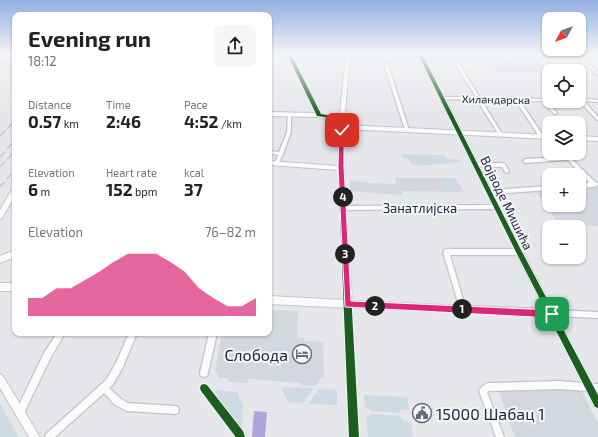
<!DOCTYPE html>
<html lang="en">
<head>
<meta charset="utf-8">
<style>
  :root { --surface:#fff; --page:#f6f6f6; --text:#222; --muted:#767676; --accent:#db2777 }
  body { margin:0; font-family:"Exo 2",sans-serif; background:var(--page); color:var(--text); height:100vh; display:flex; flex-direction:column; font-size:15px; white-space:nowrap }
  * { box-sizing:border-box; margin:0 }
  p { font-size:13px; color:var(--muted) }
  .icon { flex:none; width:22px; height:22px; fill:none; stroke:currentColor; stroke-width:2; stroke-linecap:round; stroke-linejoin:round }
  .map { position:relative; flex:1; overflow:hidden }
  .side { position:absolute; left:12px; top:12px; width:260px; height:324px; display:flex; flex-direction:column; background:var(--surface); border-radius:8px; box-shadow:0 1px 3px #0004 }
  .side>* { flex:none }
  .needle { width:26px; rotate:229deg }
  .controls { position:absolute; left:542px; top:12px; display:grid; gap:8px }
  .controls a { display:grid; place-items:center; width:44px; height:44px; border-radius:8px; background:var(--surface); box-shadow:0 1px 3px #0004; font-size:20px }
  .pin { position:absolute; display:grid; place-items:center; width:34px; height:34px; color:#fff; margin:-17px; border-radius:8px; box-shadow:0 2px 6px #0006 }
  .km { position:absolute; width:20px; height:20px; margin:-10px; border-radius:50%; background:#222; color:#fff; font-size:11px; line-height:20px; text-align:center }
  .round { display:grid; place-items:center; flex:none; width:42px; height:42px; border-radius:8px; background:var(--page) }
  .headline { display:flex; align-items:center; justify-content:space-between; height:68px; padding:0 16px }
  h1 { font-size:22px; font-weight:700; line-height:30px }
  .metrics { display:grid; grid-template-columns:repeat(3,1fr); gap:6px; height:68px; padding:4px 16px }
  .metrics div { display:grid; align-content:center }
  .metrics b { font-size:17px; font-weight:700 }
  .metrics small { font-size:11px; font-weight:400 }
  .metrics p { font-size:11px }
  .chart { height:112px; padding:8px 16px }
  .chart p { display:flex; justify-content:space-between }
  .chart svg { width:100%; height:72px; margin-top:4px; fill:var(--accent); opacity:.7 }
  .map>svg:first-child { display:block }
</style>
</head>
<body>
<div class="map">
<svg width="598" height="437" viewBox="0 0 598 437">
  <rect width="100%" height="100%" fill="#e5e7ea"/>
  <!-- built -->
  <path fill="#d4d8de" d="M477,54H532L549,72H491Z
    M395,178H455L464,192L402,191L403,195L350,191V180L370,183L396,184Z
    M598,187V226H561L535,191L549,190V205H579V188Z
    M269,310L298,311L297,335H299L298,338H304V341L323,342L324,378H321L316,386L302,385L300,383L248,379L249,383L228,382L229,378H218V374L215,371L222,333H269Z
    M580,387L598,424V437H515L498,389Z"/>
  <!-- green -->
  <path fill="#cedbe3" d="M2,54H15V69L0,67V55Z
    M401,154L444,155L447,159L459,160L461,162L418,166L412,165L409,159H405Z
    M435,180H455L460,190H439Z
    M281,387L314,388L303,403L288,402Z
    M319,389L337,390V405L308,404Z
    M216,390L238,392V397L243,403L242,429L215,395Z
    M364,395L407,397L409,409H402L399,413L372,411L365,407Z
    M0,404L19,437H0Z
    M372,414L400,416L404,421L411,422L413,437H368L366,418Z"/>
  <!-- water -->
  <path fill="#b0a5da" d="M254,411L267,412L265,437H252Z"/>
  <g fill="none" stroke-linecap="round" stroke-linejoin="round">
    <defs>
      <path id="street" d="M387,54H391L394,62L388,64L409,130V131H407L405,130L384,64L390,62Z
        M418,54H422L443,97H476L449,54H453L480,98L549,99L550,101H547L557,113L556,114H554L543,101H520L544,137L542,138H540L516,101L481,100L503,135L501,136L499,135L477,100L445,99L477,163H503L505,164L509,171L507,173L505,172L502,167H479L491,190L549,186V190L492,194L553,310L598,312V318L556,316L592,384H598V392H596L598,396V408L595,407L587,391L560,389L489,391L487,392L504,437H496L479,391C481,387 484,385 488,383L560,381L583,383L549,316L348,307L346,306L345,304L346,302L348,301L459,306L443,252L444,250L446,249H515L495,209L343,210L340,208L343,206L493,205ZM450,255H517L545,309L465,306Z
        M535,54L598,55V57H579L598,72V75L575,57H540L553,71H549L535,57Z
        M579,97L582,99L598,100V102L584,101L598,117V120H597L579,101Z
        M288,113H290L291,114V132L283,154L279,163L277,165L275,163L278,155L269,153V151L279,152L287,132Z
        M566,153H570L571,158L595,182L598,183V185L594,187L579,188V184L589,183L568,160L525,163L523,161L525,159L566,157Z
        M57,333H65L50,359L23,415L20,416L17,415L16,412L17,409L44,353Z
        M129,333H137L122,369L112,386L109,388L121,399L128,403L175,406L178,407L179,410L178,413L175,414L127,411L115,405L104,393L55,437H45L46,434L106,380L116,363Z
        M209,333H217L208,373L207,376L204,377L201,376L200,373Z"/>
      <path id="secondary" d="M287,54H291L321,114L339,118L340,114L346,54H350L344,125L549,135V139L344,129V167L352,304L351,307L348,308L269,304V296L344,300L338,170L269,165V161L338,166V121L319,117L269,116V112L316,113Z
        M579,136L598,137V141L579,140Z
        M13,188H15V196L2,218L0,219V210Z
        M15,250V257L0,263V256Z
        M0,283H15V291H0Z
        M0,374L3,376L40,437H29L0,388Z"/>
    </defs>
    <!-- street casing -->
    <use href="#street" stroke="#c2c4c7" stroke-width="2.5"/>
    <!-- secondary casing -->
    <use href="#secondary" stroke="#c2c5c9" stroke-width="2"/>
    <!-- street -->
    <use href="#street" fill="#fbfbfc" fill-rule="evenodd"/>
    <!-- secondary -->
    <use href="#secondary" fill="#fbfbfc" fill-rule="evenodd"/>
    <!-- rail -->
    <path stroke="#c7c8cb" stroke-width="1.5" stroke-dasharray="7 3.5" stroke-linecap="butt" d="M0,136L15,121
      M0,157L15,140
      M0,167L15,151
      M0,187L15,169"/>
    <defs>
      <path id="cycleway" d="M287,54H291L321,114L341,117L344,122V167L359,437H349L338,167L340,122L338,119L317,116Z
        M418,54H422L521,250L598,395V408L595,407L517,254Z
        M204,384L207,385L243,431L245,437H235V436L201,391L200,388L201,385Z"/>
    </defs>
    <!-- cycleway casing -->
    <use href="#cycleway" stroke="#f3f6f9" stroke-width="2"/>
    <!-- cycleway -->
    <use href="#cycleway" fill="#1b5e20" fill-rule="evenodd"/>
  </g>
  <!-- sky -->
  <linearGradient id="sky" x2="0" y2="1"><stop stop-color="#91aee2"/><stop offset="0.47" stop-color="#f3f4f6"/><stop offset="1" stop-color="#f3f4f6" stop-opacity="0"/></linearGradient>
  <rect width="598" height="115" fill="url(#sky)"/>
  <!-- route -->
  <path fill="#db2777" stroke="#fff" d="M342,128L344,130V167L351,301L552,310L556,314L552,318L345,307L338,167L339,130Z"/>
  <!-- icons -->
  <defs>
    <symbol id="hotel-ring" viewBox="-11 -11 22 22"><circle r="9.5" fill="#f3f6f9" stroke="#666a7a" stroke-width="1.5"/><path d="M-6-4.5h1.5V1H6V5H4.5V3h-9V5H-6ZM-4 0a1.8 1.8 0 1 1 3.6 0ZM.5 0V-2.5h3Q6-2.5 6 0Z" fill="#666a7a"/></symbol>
    <symbol id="civic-ring" viewBox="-11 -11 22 22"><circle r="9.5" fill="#f3f6f9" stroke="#666a7a" stroke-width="1.5"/><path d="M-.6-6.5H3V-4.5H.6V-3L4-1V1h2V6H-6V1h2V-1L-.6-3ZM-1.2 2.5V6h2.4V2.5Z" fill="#666a7a"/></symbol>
  </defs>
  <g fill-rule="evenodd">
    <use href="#hotel-ring" x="291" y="343" width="22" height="22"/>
    <use href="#civic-ring" x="411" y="402" width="22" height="22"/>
  </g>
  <g text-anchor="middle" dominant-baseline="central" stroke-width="4" stroke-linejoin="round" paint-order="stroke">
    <!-- far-street labels -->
    <g font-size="11" fill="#22273e" stroke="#f3f6f9">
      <text transform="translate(496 99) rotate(1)">Хиландарска</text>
    </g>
    <!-- street labels -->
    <g font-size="13" fill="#22273e" stroke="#f3f6f9">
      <text transform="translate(507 203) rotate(64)">Војводе Мишића</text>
      <text x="420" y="208">Занатлијска</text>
    </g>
    <!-- near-poi labels -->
    <g font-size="16" fill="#22273e" stroke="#f3f6f9" text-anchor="end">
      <text x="288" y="354">Слобода</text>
      <text x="436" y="413" text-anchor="start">15000 Шабац 1</text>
    </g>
  </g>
</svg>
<div class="controls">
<a><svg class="needle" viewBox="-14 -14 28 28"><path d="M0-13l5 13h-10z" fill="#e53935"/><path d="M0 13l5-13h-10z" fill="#767676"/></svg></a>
<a><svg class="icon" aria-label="locate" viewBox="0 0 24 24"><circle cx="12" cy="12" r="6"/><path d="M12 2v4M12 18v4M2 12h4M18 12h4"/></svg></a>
<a><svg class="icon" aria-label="layers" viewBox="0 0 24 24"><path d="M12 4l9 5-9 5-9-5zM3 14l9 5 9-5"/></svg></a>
<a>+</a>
<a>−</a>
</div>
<div class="pin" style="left:552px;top:314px;background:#1e9e55"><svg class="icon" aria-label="arrive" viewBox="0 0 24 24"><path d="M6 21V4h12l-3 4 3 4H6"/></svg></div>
<div class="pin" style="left:342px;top:130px;background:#d93025"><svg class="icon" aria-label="check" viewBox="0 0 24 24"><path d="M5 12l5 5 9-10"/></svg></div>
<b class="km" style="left:462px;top:309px">1</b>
<b class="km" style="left:375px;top:306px">2</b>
<b class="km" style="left:345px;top:254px">3</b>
<b class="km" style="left:343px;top:197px">4</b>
<section class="side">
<div class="headline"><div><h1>Evening run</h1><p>18:12</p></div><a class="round"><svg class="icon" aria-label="share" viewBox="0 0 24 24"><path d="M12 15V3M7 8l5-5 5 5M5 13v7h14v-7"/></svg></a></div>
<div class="metrics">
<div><p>Distance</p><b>0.57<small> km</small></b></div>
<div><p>Time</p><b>2:46</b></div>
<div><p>Pace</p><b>4:52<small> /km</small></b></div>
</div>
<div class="metrics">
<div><p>Elevation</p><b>6<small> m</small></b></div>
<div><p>Heart rate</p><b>152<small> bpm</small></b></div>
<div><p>kcal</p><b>37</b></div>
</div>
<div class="chart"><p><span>Elevation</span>76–82 m</p>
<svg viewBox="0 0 160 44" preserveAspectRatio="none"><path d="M0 44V33L10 33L20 27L30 27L40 22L50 17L60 11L70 6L80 6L90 6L100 11L110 17L120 27L130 33L140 38L150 38L160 33V44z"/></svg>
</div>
</section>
</div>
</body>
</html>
